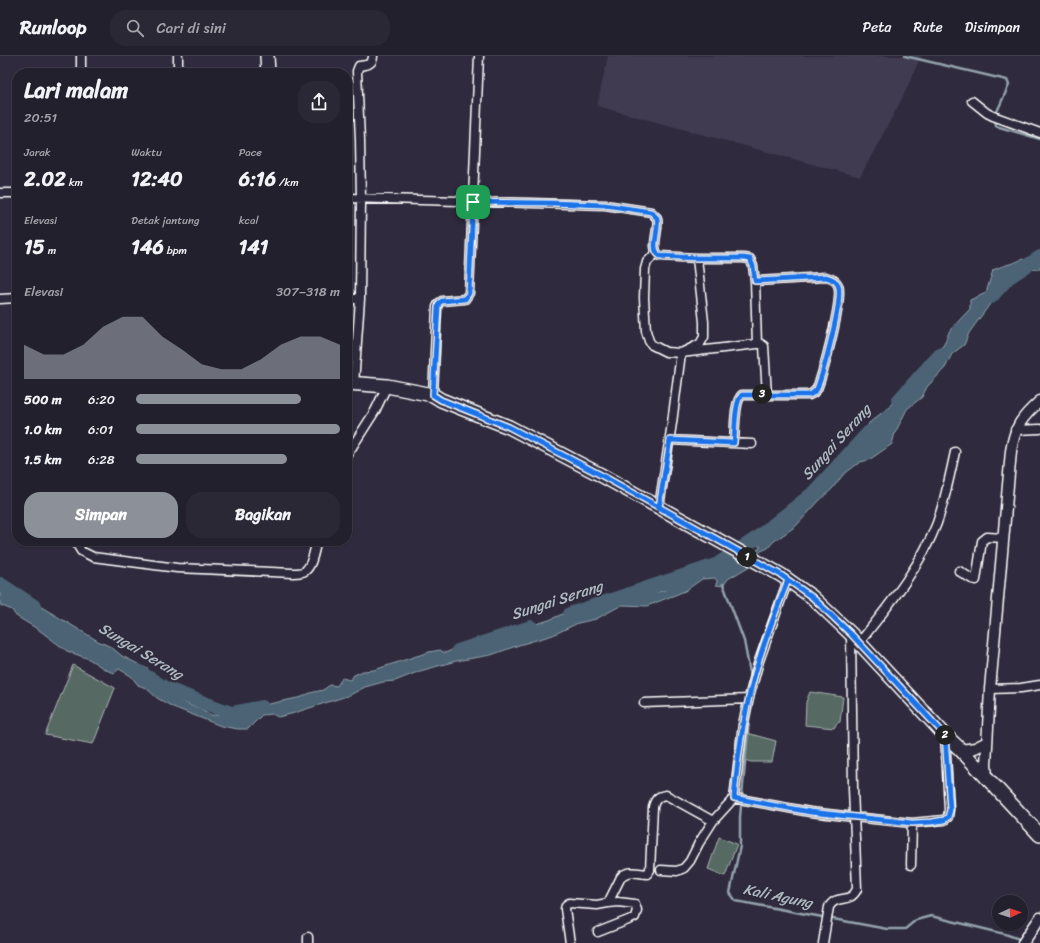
<!DOCTYPE html>
<html lang="id">
<head>
<meta charset="utf-8">
<style>
  :root { --surface:#23202e; --page:#2b2836; --text:#f1f3f6; --muted:#a3a3aa; --line:#403e4a; --accent:#8c9099 }
  body { margin:0; font-family:Sriracha,sans-serif; background:var(--page); color:var(--text); height:100vh; display:flex; flex-direction:column; font-size:15px; white-space:nowrap }
  * { box-sizing:border-box; margin:0 }
  p { font-size:13px; color:var(--muted) }
  .icon { flex:none; width:22px; height:22px; fill:none; stroke:currentColor; stroke-width:2; stroke-linecap:round; stroke-linejoin:round }
  .map { position:relative; flex:1; overflow:hidden }
  .panel { position:absolute; left:12px; top:12px; width:340px; height:478px; display:flex; flex-direction:column; background:var(--surface); border-radius:16px; box-shadow:0 1px 3px #0004,0 0 0 1px var(--line) }
  .panel>* { flex:none }
  .needle { width:26px; rotate:87deg }
  .buttons { position:absolute; left:992px; top:839px; display:grid; gap:8px }
  .buttons a { display:grid; place-items:center; width:36px; height:36px; border-radius:50%; background:var(--surface); box-shadow:0 1px 3px #0004,0 0 0 1px var(--line); font-size:20px }
  .pin { position:absolute; display:grid; place-items:center; width:34px; height:34px; color:#fff; margin:-17px; border-radius:8px; box-shadow:0 2px 6px #0006 }
  .km { position:absolute; width:20px; height:20px; margin:-10px; border-radius:50%; background:#222; color:#fff; font-size:11px; line-height:20px; text-align:center }
  .round { display:grid; place-items:center; flex:none; width:42px; height:42px; border-radius:16px; background:var(--page) }
  .headline { display:flex; align-items:center; justify-content:space-between; height:68px; padding:0 12px }
  h1 { font-size:22px; font-weight:800; line-height:30px }
  .figures { display:grid; grid-template-columns:repeat(3,1fr); gap:6px; height:68px; padding:4px 12px }
  .figures div { display:grid; align-content:center }
  .figures b { font-size:20px; font-weight:800 }
  .figures small { font-size:11px; font-weight:400 }
  .figures p { font-size:11px }
  .chart { height:112px; padding:8px 12px }
  .chart p { display:flex; justify-content:space-between }
  .chart svg { width:100%; height:72px; margin-top:4px; fill:var(--accent); opacity:.7 }
  .button { display:flex; gap:8px; margin-top:auto; padding:8px 12px }
  .button a { flex:1; height:46px; border-radius:16px; background:var(--accent); color:#fff; font-size:16px; font-weight:800; line-height:46px; text-align:center }
  .button a+a { background:var(--page); color:var(--text) }
  ul { padding:0 12px; list-style:none; font-size:13px }
  li { display:grid; grid-template-columns:64px 48px 1fr; align-items:center; height:30px }
  li i { height:10px; border-radius:5px; background:var(--accent) }
  header { display:flex; align-items:center; gap:24px; box-sizing:border-box; height:56px; padding:0 20px; background:var(--surface); border-bottom:1px solid var(--line) }
  header strong { font-size:19px }
  nav { display:flex; gap:22px; margin-inline-start:auto; font-size:14px }
  .search { width:280px; height:36px; background:var(--page); display:flex; align-items:center; gap:10px; box-sizing:border-box; padding:0 14px; border-radius:16px; color:var(--muted); font-size:15px }
  .map>svg:first-child { display:block }
</style>
</head>
<body>
<header>
<strong>Runloop</strong>
<div class="search"><svg class="icon" aria-label="search" viewBox="0 0 24 24"><circle cx="10" cy="10" r="6"/><path d="M15 15l6 6"/></svg>Cari di sini</div>
<nav><a>Peta</a><a>Rute</a><a>Disimpan</a></nav>
</header>
<div class="map">
<svg width="1040" height="887" viewBox="0 0 1040 887">
  <rect width="100%" height="100%" fill="#2f2a3d"/>
  <filter id="ink" filterUnits="userSpaceOnUse"><feTurbulence type="fractalNoise" baseFrequency=".025" numOctaves="2"/><feDisplacementMap in="SourceGraphic" scale="8" xChannelSelector="R" yChannelSelector="G"/><feConvolveMatrix kernelMatrix="1 2 1 2 8 2 1 2 1" color-interpolation-filters="sRGB"/></filter>
  <g filter="url(#ink)">
    <!-- built -->
    <path fill="#3f3b51" d="M608,0H921L903,41L860,121L597,50Z"/>
    <!-- green -->
    <path fill="#576a64" stroke="#abb4b2" d="M73,609L115,632L93,688L45,679Z
      M810,636L843,641L840,666L837,667L834,672L805,669L806,646Z
      M743,676L776,685L772,706H751L739,702Z
      M719,781L737,788L725,820L708,813Z"/>
    <!-- water -->
    <path fill="#4b6474" stroke="#93a2ac" d="M1023,203L1029,208L1040,207V213L1027,214L1006,220L1000,234L969,277L964,289L952,298L945,312L927,331L922,341L907,353L895,377L892,388L869,404L860,406L843,419L832,433L819,445L796,470L773,486L768,492L761,495L748,511L728,523L723,530L716,529L717,525L715,522L702,523L685,535L647,550L622,549L596,563L578,567L553,579L519,589L491,599L456,605L420,615L395,625L383,626L365,631L350,639L291,658L278,661L272,658L262,659L248,673H238L221,670L173,651L157,642L146,632L138,629L131,620L119,613L114,617L106,614L89,603L67,595L39,574L16,560L12,554L0,549V533L13,539L28,543L98,585L111,591L122,600L148,613L146,616L162,636L192,650L200,652L211,659L231,660L238,659L247,651L264,649L302,641L310,637L323,634L330,629L337,630L342,622L350,624L354,619L363,615L374,614L429,596L440,594L445,597L452,594L454,590L479,589L507,582L517,574L549,564L574,553L613,549L640,539L663,535L677,525L698,520L709,514L717,506L728,504L757,494L761,491L757,489L768,475L806,446L811,436L827,425L843,410L854,396L859,382L867,372L869,367L889,351L906,329L913,333L923,322L937,294L943,290L944,288L950,274L970,253V244L986,237L993,214C1003,209 1013,208 1023,203Z"/>
    <g fill="none" stroke-linecap="round" stroke-linejoin="round">
      <!-- stream -->
      <path stroke="#93a2ac" stroke-width="2.5" d="M905,0L1007,24L1009,29L995,60L996,70L1040,83
        M723,528L744,585L751,622
        M754,637L749,665L740,761V790L730,837L736,845L887,873H905L916,864L931,860L1005,878L1022,884"/>
      <!-- river -->
      <path stroke="#4b6474" stroke-width="14" d="M991,241L1008,222L1040,201
        M898,345L940,298
        M0,528L34,550
        M570,558L716,509L758,481L812,438L869,376
        M458,595L531,571
        M138,615L165,632L231,657L262,651"/>
      <defs>
        <path id="minor" d="M81,0V17
          M178,17V0
          M972,45L987,57L993,60L1040,77
          M0,137H17
          M347,142L605,149L645,155L651,156L657,162C660,174 649,193 660,200L697,202H743L750,203L753,210L755,225L826,221C830,222 836,224 838,229C844,242 823,317 817,333L813,337L809,339H742C734,345 735,376 734,387
          M656,197L647,206L645,213L644,242L646,275L649,285L652,289L666,296L681,297L700,288L704,281V266L697,202
          M0,243L17,242
          M347,243H360
          M757,288H761L764,290L767,339
          M354,328L360,243L361,143L360,84L357,15L359,10C366,9 373,9 373,0
          M433,339L437,251L439,247L442,245L465,243L469,237L479,0
          M1015,374L1040,373
          M670,384L752,388
          M347,399L375,355L387,330
          M659,451L672,367L681,297L757,288L755,225
          M75,485L81,495L93,501L177,512L293,517C297,517 302,517 305,515C313,509 314,493 317,485
          M959,515L972,523L976,524L982,485L987,481L1004,482
          M859,587C888,550 920,512 937,467C945,444 950,419 955,396
          M990,633L1021,632L1040,629
          M644,647L749,643
          M734,742L810,756L854,761L912,767L944,764L948,761L949,754L945,679
          M911,809L912,767
          M661,814L677,815L684,812L690,805L699,787L713,765L734,742L743,668L750,638L759,605L788,524
          M598,876L631,863L635,861L637,854L635,848L618,846L608,847L621,821C627,814 638,817 647,818L650,814L653,751C655,743 658,740 666,739L713,765
          M308,881V887
          M570,887L565,853L566,849L569,847L597,849L608,847
          M823,887L829,851C837,837 850,849 857,833L853,732L851,578"/>
        <path id="tertiary" d="M961,694L975,692L987,686
          M987,721L986,709L990,633L1011,395C1015,370 1022,361 1040,345
          M1023,887L1040,862"/>
        <path id="primary" d="M267,0L268,17
          M347,327L387,330L433,339L441,344L509,371L599,418L781,519L812,541L851,578L945,679L961,694L1040,779"/>
      </defs>
      <!-- minor casing -->
      <use href="#minor" stroke="#fff" stroke-width="11"/>
      <!-- tertiary casing -->
      <use href="#tertiary" stroke="#fff" stroke-width="13"/>
      <!-- primary casing -->
      <use href="#primary" stroke="#fff" stroke-width="16"/>
      <!-- minor -->
      <use href="#minor" stroke="#2f2a3d" stroke-width="8"/>
      <!-- tertiary -->
      <use href="#tertiary" stroke="#2f2a3d" stroke-width="10"/>
      <!-- primary -->
      <use href="#primary" stroke="#2f2a3d" stroke-width="13"/>
    </g>
  </g>
  <g fill="none" stroke-linecap="round" stroke-linejoin="round" filter="url(#ink)">
    <defs>
      <path id="route" d="M473,146L469,237L465,243L442,245L439,247L438,251L433,339L441,344L509,371L599,418L781,519L788,524C778,550 767,577 759,604C745,648 738,695 734,742L810,756L912,767L932,766L944,764L948,761L950,754L945,679L851,578L812,541L781,519L659,451L670,384L734,387C735,376 734,345 742,339H809L813,337L817,333C823,317 844,242 838,229C836,224 830,222 826,221L755,225L753,210L750,203L743,202H697L660,200C649,193 660,174 657,162L651,156L605,149L550,147L473,146"/>
    </defs>
    <!-- route casing -->
    <use href="#route" stroke="#fff" stroke-width="8"/>
    <!-- route -->
    <use href="#route" stroke="#1a73e8" stroke-width="5"/>
  </g>
  <g text-anchor="middle" dominant-baseline="central" stroke-width="3" stroke-linejoin="round" paint-order="stroke">
    <!-- water labels -->
    <g font-size="15" font-style="italic" fill="#aeb9c0" stroke="#2f2a3d">
      <text transform="translate(836 386) rotate(-48)">Sungai Serang</text>
      <text transform="translate(557 544) rotate(-18)">Sungai Serang</text>
      <text transform="translate(141 595) rotate(31)">Sungai Serang</text>
      <text transform="translate(778 840) rotate(12)">Kali Agung</text>
    </g>
  </g>
</svg>
<div class="buttons">
<a><svg class="needle" viewBox="-14 -14 28 28"><path d="M0-13l5 13h-10z" fill="#e53935"/><path d="M0 13l5-13h-10z" fill="#a3a3aa"/></svg></a>
</div>
<div class="pin" style="left:473px;top:146px;background:#1e9e55"><svg class="icon" aria-label="arrive" viewBox="0 0 24 24"><path d="M6 21V4h12l-3 4 3 4H6"/></svg></div>
<b class="km" style="left:747px;top:501px">1</b>
<b class="km" style="left:945px;top:679px">2</b>
<b class="km" style="left:762px;top:338px">3</b>
<section class="panel">
<div class="headline"><div><h1>Lari malam</h1><p>20:51</p></div><a class="round"><svg class="icon" aria-label="share" viewBox="0 0 24 24"><path d="M12 15V3M7 8l5-5 5 5M5 13v7h14v-7"/></svg></a></div>
<div class="figures">
<div><p>Jarak</p><b>2.02<small> km</small></b></div>
<div><p>Waktu</p><b>12:40</b></div>
<div><p>Pace</p><b>6:16<small> /km</small></b></div>
</div>
<div class="figures">
<div><p>Elevasi</p><b>15<small> m</small></b></div>
<div><p>Detak jantung</p><b>146<small> bpm</small></b></div>
<div><p>kcal</p><b>141</b></div>
</div>
<div class="chart"><p><span>Elevasi</span>307–318 m</p>
<svg viewBox="0 0 160 44" preserveAspectRatio="none"><path d="M0 44V23L10 29L20 29L30 23L40 12L50 6L60 6L70 18L80 26L90 35L100 38L110 38L120 32L130 23L140 18L150 18L160 23V44z"/></svg>
</div>
<ul>
<li><b>500 m</b>6:20<i style="width:81%"></i></li>
<li><b>1.0 km</b>6:01<i style="width:100%"></i></li>
<li><b>1.5 km</b>6:28<i style="width:74%"></i></li>
</ul>
<div class="button"><a>Simpan</a><a>Bagikan</a></div>
</section>
</div>
</body>
</html>
